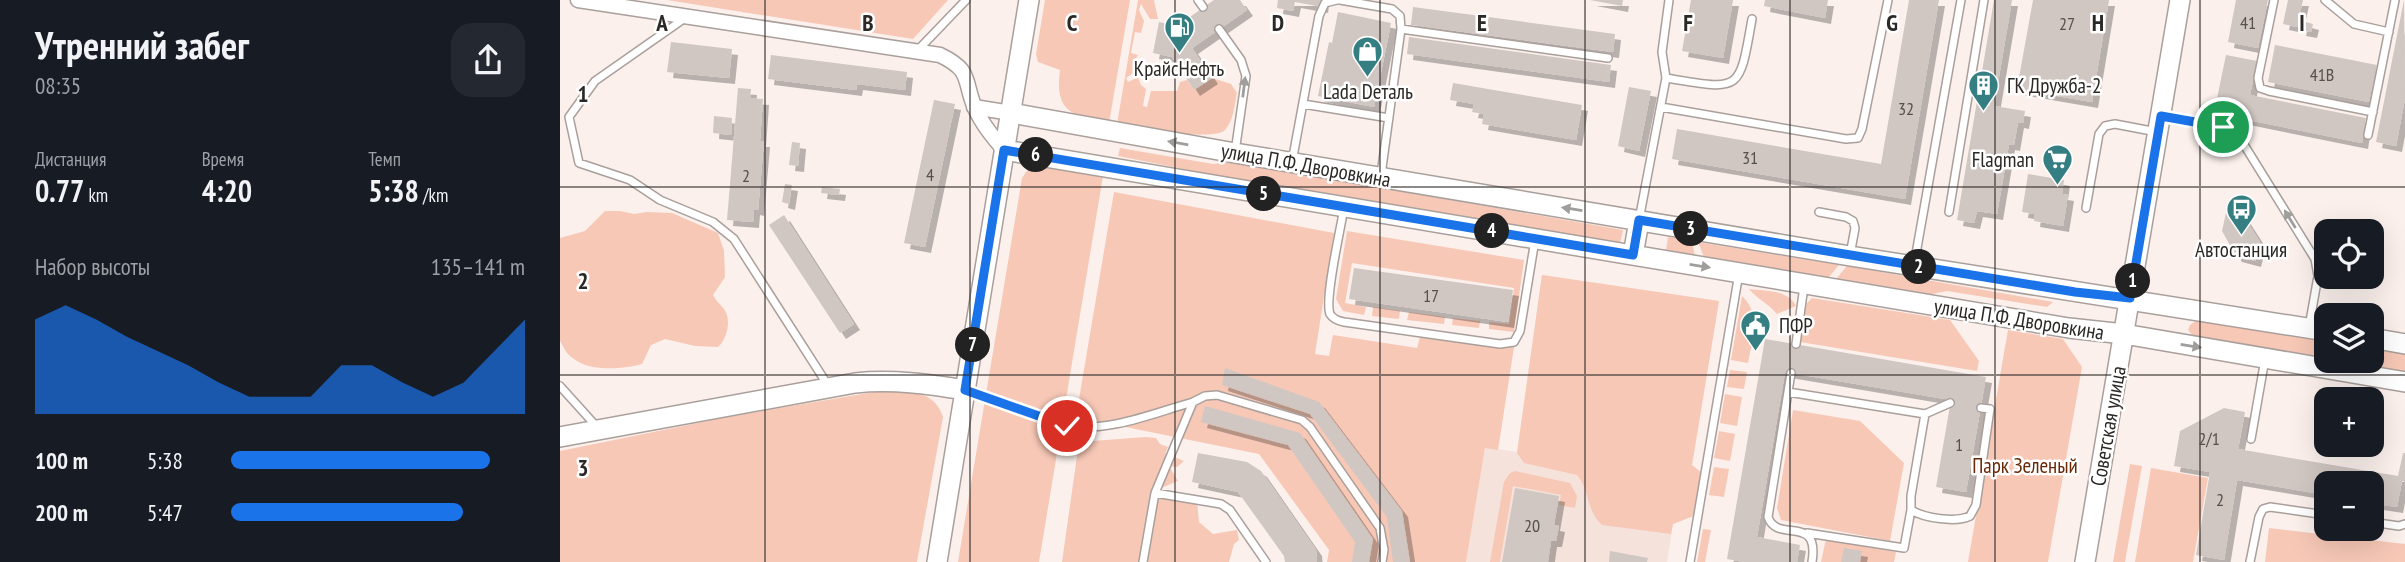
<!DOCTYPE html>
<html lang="ru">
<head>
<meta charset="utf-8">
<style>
  :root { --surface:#171b24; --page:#242831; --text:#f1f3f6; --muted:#9ea1a6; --accent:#1a73e8 }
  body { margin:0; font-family:"PT Sans Narrow",sans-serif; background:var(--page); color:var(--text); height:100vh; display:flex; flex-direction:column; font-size:26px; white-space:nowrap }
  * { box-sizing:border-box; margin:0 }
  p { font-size:23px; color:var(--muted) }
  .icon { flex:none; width:38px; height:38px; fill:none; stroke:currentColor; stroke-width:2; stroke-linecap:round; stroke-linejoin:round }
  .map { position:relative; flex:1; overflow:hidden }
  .panel { display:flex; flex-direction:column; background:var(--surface); width:560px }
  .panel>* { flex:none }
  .buttons { position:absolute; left:1754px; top:219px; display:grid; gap:14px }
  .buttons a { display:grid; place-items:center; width:70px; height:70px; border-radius:14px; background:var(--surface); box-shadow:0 7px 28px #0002; font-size:35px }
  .pin { position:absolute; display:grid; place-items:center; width:60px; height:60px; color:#fff; margin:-30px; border:4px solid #fff; border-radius:50%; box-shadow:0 2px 7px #0007 }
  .km { position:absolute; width:35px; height:35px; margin:-18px; border-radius:50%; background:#222; color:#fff; font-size:19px; line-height:35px; text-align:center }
  .round { display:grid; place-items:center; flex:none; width:74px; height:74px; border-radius:21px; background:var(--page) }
  .headline { display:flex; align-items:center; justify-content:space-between; height:119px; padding:0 35px }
  h1 { font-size:38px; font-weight:700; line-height:52px }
  .metrics { display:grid; grid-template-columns:repeat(3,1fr); gap:10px; height:119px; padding:7px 35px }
  .metrics div { display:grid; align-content:center }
  .metrics b { font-size:30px; font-weight:700 }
  .metrics small { font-size:19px; font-weight:400 }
  .metrics p { font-size:19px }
  .chart { height:196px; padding:14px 35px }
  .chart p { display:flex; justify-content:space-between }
  .chart svg { width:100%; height:126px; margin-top:7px; fill:var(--accent); opacity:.7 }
  ul { padding:0 35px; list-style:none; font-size:23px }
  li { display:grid; grid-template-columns:112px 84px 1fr; align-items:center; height:52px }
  li i { height:18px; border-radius:9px; background:var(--accent) }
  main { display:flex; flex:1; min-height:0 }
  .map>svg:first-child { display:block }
</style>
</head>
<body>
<main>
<section class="panel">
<div class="headline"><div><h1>Утренний забег</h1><p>08:35</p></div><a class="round"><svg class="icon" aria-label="share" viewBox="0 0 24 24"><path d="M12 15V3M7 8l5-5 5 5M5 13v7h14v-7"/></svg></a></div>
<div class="metrics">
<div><p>Дистанция</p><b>0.77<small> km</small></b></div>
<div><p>Время</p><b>4:20</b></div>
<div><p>Темп</p><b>5:38<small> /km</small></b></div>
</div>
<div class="chart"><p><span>Набор высоты</span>135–141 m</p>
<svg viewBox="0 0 160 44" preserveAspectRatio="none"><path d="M0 44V11L10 6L20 11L30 17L40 22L50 27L60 33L70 38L80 38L90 38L100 27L110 27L120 33L130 38L140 33L150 22L160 11V44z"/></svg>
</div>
<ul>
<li><b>100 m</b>5:38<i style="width:88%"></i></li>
<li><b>200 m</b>5:47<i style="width:79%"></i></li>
</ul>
</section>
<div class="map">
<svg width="1845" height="562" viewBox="0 0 1845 562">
  <defs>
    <filter id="shadow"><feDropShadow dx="6" dy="6" stdDeviation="0" flood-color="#0004"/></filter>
  </defs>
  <rect width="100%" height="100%" fill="#fbf0ec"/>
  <!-- built -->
  <path fill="#f4e2db" d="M982,275L1159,301L1132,465L1143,474L1136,515L1113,524L1107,562H906L925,447L957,452Z"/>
  <!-- green -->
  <path fill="#f7c8b6" d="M107,0H388L353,39Z
    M485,0H570L549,123C513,116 494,113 500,70L478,62L476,54Z
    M578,0H594L598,19H590L581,4L579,10L584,21L581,33L575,32L571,53L578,55L574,62L575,72L566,78L568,82L578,77L581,85L586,89L583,106L587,107L591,91H617L620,82L627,80L634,90L652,78L671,84L677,93C674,106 674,120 665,130C653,142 577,127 557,124Z
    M560,148L653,164L671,162L1063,230L1060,244L659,176L558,156Z
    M473,162L544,170L479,562H398L462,178Z
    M554,192L774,233L755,354L769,356L773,335L857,348L860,337L954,347L938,450L925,448L906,562H767L769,550L699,454L516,417Z
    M45,211H60L74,214L87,212L112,213L158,233L164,251L165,277L153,295C156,301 160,304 164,309C172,320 167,339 158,347L135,346L105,339L91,345L82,364C64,369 30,372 14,359C7,355 4,348 0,341V238L25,231Z
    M787,231L964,260L954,332L929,329V322L949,324L954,288L792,263L785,303L806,307L804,315L783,311L776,299Z
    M1108,237L1132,241L1135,256L1106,251Z
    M1138,242L1279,265L1268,278L1144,257Z
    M1287,266L1493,302L1487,307L1387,291L1367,295L1276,279Z
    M982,275L1159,301L1132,465L1143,474L1136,515L1113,524L1111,534L1042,525C1026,511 1030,490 1017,475L964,463L957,453Z
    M1189,289C1206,291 1229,290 1236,306L1217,314C1208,303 1197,299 1189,289Z
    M1182,296C1202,315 1192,340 1188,363L1171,360Z
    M1252,298L1390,320L1419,361L1417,371L1240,342L1246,304Z
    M813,307L840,311L839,319L812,316Z
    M849,312L885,317L884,324L847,320Z
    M893,318L920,321L919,328L892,325Z
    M1636,321L1766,341V359L1633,336L1628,330L1630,325Z
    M1448,330L1503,339L1522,367L1488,562H1408Z
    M1811,349L1845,354V373L1776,361L1811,360Z
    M1170,370L1187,372L1184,389L1167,387Z
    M320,391C345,391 374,388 383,417L357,562H0V451L167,417Z
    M1165,394L1182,397L1177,426L1160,423Z
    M1233,410L1300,421L1344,463L1330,541L1221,520L1217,508Z
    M1159,431L1175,434L1170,461L1154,458Z
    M586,437L596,438L600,444L608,447L605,453L624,461L617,467L609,466L618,481L596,490L637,501L639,522L653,534L677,530L679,540L674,544L669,562H502L519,442Z
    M1570,464L1582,466L1565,562H1553Z
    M1154,467L1169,469L1164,497L1149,495Z
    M1591,468L1648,478L1633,562H1575Z
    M955,471L1010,483L1017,496L1015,508L999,505L1001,495L953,486L940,562H930L944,482L950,473Z
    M1709,528L1845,544V562H1705Z
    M1143,529L1151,530L1145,562H1137Z
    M1266,539L1336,552L1334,562H1261Z"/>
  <!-- building -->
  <path fill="#d0c6c2" filter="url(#shadow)" d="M654,0H680L687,10L632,48L652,78L634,90L612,57L593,53L599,22L617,26Z
    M718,0H763L762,7L735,2L733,11L717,8Z
    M1030,0H1063L1062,6Z
    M1131,0H1173L1163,58L1122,51Z
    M1205,0H1268L1265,18L1204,6Z
    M1349,0H1379L1345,199L1112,159L1117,129L1321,164Z
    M1434,0H1452L1434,106L1465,111L1463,123L1458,122L1454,145L1449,144L1437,214L1417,211L1414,223L1397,220Z
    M1473,0H1549L1532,102L1457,89Z
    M1676,0H1708L1698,48L1668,42Z
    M1728,0H1743L1737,27L1723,24Z
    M1844,0L1845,98L1836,146L1816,142Z
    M853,7L1055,34L1053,52L851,25Z
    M778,12L831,23L814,107L758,96L769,42L772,43Z
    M1742,21L1753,24L1751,32L1740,30Z
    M849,37L1051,65L1049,82L847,54Z
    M111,42L172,49L169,78L107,72Z
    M1715,45L1817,65L1809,102L1708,82Z
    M211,55L347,72L345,90L297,84L296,90L208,79Z
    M1666,55L1697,61L1690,95L1806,118L1802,143L1654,113Z
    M893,83L1022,105L1016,140L922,124L924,114L912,112L914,104L890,100Z
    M1069,87L1091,91L1079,151L1058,146Z
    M178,88L191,89L190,98L203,99L200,141H204L198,210L194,209L193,222L167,220Z
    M374,100L395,104L365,247L344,243Z
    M154,116L172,118L171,135L153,133Z
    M232,142L240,143L238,166L229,165Z
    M1468,174L1504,180L1502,194L1508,195L1503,226L1474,221L1475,214L1462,212Z
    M225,184L232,185L229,204L222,202Z
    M262,187L280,189L279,195L261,193Z
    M1666,213L1684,217L1700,242L1695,261L1676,256L1662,231Z
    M224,215L294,324L280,333L209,225Z
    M794,268L953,290L948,322L789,299Z
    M1205,339L1426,377L1406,492L1376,487L1391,400L1225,372L1197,537L1240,545L1237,562H1184L1167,559Z
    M665,368L759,402L842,511L850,562H833L827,517L750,414L662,385Z
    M645,406L740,433L813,539L809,562H792L795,542L728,445L641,422Z
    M1664,408L1685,412L1678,449L1838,476L1843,453H1845V481H1842L1837,507L1811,503V483H1766V495L1677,480L1664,560L1636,555L1650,472L1614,466L1620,431Z
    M638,453L687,462L701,471L756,550L757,562H725L724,556L678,492L632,482Z
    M955,488L999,496L994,525L999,526L996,541H991L988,562H942Z
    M1284,548L1302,551L1300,562H1281Z
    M1050,551L1088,558L1087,562H1049Z"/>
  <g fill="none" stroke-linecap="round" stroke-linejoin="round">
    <defs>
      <path id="lane" d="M638,0L643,7
        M780,0L832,9L840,16L841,29L821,175
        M1714,0L1698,78L1700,88L1709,91L1813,112
        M1765,0L1794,24L1829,32
        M125,18L35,81L9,117L19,163L70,180L100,200L153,222L174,239L269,387
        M659,29L681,60L686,76L675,152
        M841,29L1048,58
        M358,50L406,0
        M1106,78C1181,90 1179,94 1192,19
        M743,104L829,118
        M1101,107L1286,139L1298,138L1302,129L1328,0
        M1604,116L1663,127L1678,135L1755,259L1758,276L1749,327
        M1808,135L1835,0
        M732,162L759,16L765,3L777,0
        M784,208C781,227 764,300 770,314C773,319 778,321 784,322L940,344L954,342L960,331L975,240
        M1526,208L1539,134L1545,126L1555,124L1597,132
        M1259,212L1286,217L1293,221L1295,228L1290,255
        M1389,212L1424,0
        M1079,220L1106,78L1102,52L1109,0
        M1354,265L1401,0
        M1236,344L1244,286
        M1231,373L1208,517C1217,544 1260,513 1252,562
        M0,386L37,427
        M406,390L507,426C550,432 591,414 633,402
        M1228,392L1365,414L1351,496V510C1364,518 1396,523 1410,516L1416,505L1430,409L1421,408
        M1365,414L1390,403
        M1691,439L1705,359
        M1811,522L1839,526L1845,524
        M1247,533L1344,548L1351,510
        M583,562L595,493
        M706,562L670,510L661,504L595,493L633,402L645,396L657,395L742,420L750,427L820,528L824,550L822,562
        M1130,562L1179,273
        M1690,562L1699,517L1703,509L1710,507L1766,515"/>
      <path id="street" d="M18,0L380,55C413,71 403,80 415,108C422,124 433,137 444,150
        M414,107L451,113"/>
      <path id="secondary" d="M451,113L675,153L1290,256L1766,331
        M444,150L1509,328L1564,334L1845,382
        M1073,255L1079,221
        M1811,338L1845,344
        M0,437L295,383C333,379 368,384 405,390
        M377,562L469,0
        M1525,562L1620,0"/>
    </defs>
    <!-- lane casing -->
    <use href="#lane" stroke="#a99f9b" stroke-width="10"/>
    <!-- street casing -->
    <use href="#street" stroke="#a99f9b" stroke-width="17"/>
    <!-- secondary casing -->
    <use href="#secondary" stroke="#a99f9b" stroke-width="22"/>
    <!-- lane -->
    <use href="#lane" stroke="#fff" stroke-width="7"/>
    <!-- street -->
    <use href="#street" stroke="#fff" stroke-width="14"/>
    <!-- secondary -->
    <use href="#secondary" stroke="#fff" stroke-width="19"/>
  </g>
  <!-- one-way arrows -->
  <defs><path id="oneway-solid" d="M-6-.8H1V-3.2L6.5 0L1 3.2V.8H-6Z" transform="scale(1.75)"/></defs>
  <g fill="#a09e9d">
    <use href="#oneway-solid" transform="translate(684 87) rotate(-83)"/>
    <use href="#oneway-solid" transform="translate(618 143) rotate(-170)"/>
    <use href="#oneway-solid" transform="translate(1012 209) rotate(-171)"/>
    <use href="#oneway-solid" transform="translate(1730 219) rotate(-122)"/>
    <use href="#oneway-solid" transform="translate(1140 266) rotate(9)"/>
    <use href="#oneway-solid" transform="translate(1631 346) rotate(9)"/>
  </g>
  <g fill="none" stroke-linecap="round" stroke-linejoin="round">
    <defs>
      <path id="route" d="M507,426L405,390L444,150L1073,255L1079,220L1515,292L1570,298L1601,116L1663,127"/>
    </defs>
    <!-- route casing -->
    <use href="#route" stroke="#fff" stroke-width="14"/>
    <!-- route -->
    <use href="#route" stroke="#1a73e8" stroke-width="9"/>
  </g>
  <!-- grid -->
  <path fill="none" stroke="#2b2826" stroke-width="2" stroke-opacity="0.55" d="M205,0V562M410,0V562M615,0V562M820,0V562M1025,0V562M1230,0V562M1435,0V562M1640,0V562M0,187H1845M0,375H1845"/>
  <!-- icons -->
  <defs>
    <symbol id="fuel-pin" viewBox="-11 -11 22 30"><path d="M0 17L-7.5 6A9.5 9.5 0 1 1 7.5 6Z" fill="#357e82" stroke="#fff"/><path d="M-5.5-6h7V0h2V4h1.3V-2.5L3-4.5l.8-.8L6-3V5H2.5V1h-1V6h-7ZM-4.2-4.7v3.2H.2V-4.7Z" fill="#fff"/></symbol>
    <symbol id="shop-pin" viewBox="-11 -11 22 30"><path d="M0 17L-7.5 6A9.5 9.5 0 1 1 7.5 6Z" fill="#357e82" stroke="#fff"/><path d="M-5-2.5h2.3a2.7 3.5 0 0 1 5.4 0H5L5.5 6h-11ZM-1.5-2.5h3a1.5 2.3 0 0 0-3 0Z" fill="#fff"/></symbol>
    <symbol id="building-pin" viewBox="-11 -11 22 30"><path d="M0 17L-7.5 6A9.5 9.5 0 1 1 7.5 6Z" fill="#357e82" stroke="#fff"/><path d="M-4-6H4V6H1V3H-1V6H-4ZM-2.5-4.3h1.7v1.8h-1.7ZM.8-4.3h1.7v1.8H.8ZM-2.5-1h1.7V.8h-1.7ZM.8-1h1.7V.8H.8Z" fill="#fff"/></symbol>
    <symbol id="supermarket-pin" viewBox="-11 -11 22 30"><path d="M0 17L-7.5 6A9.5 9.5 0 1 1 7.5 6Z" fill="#357e82" stroke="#fff"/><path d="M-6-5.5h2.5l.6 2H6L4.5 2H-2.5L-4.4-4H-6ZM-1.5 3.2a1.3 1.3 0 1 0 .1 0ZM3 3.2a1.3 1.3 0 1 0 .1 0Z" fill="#fff"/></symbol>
    <symbol id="bus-pin" viewBox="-11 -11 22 30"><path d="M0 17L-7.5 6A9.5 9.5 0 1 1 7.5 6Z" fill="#357e82" stroke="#fff"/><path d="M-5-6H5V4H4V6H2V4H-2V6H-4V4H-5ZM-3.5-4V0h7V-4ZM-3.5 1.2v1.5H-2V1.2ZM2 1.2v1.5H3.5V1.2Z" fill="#fff"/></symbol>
    <symbol id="civic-pin" viewBox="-11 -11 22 30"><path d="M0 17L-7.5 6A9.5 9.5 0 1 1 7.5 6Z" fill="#357e82" stroke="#fff"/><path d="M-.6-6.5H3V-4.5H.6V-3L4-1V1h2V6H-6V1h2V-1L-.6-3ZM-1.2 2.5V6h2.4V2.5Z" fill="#fff"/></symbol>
  </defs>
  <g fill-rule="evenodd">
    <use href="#fuel-pin" x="602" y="10" width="35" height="47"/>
    <use href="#shop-pin" x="790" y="34" width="35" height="47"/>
    <use href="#building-pin" x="1406" y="68" width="35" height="47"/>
    <use href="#supermarket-pin" x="1480" y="142" width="35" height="47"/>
    <use href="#bus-pin" x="1664" y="192" width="35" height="47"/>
    <use href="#civic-pin" x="1178" y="308" width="35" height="47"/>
  </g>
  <g text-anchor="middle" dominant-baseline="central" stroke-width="5" stroke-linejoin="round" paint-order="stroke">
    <!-- number labels -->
    <g font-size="18" fill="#54504d">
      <text x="1688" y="22">41</text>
      <text x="1507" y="23">27</text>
      <text x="1762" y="74">41В</text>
      <text x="1346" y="108">32</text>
      <text x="1190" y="157">31</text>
      <text x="370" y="174">4</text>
      <text x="186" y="175">2</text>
      <text x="871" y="295">17</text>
      <text x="1649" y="438">2/1</text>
      <text x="1399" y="444">1</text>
      <text x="1660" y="499">2</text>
      <text x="972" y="525">20</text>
    </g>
    <!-- poi labels -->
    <g font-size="21" fill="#2b2826" stroke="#fff">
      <text x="619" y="68">КрайсНефть</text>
      <text x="1447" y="85" text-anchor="start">ГК Дружба-2</text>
      <text x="808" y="91">Lada Dеталь</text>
      <text x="1474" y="159" text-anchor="end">Flagman</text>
      <text x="1681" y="249">Автостанция</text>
      <text x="1219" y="325" text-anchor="start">ПФР</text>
    </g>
    <!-- street labels -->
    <g font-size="21" fill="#2b2826" stroke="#fff">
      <text transform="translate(746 165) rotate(10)">улица П.Ф. Дворовкина</text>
      <text transform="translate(1459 319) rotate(9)">улица П.Ф. Дворовкина</text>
      <text transform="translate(1548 426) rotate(-80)">Советская улица</text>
    </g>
    <!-- park labels -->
    <g font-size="21" fill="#682909" stroke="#fff">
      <text x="1465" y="465">Парк Зеленый</text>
    </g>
  </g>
  <g font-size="23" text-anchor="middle" font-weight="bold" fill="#2b2826" stroke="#fff" stroke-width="5" stroke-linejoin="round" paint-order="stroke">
    <text x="102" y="31">A</text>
    <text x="308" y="31">B</text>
    <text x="512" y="31">C</text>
    <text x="718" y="31">D</text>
    <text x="922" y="31">E</text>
    <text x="1128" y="31">F</text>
    <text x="1332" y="31">G</text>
    <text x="1538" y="31">H</text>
    <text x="1742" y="31">I</text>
    <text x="23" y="102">1</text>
    <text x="23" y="289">2</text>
    <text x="23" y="476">3</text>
  </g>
</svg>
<div class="buttons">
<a><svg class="icon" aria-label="locate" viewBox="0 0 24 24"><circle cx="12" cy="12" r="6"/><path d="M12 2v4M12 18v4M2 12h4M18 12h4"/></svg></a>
<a><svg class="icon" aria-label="layers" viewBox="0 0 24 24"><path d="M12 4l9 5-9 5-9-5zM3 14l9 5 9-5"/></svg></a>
<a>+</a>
<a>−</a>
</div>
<div class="pin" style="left:1663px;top:127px;background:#1e9e55"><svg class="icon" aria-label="arrive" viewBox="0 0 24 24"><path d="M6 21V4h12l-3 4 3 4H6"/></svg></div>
<div class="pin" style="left:507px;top:426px;background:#d93025"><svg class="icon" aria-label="check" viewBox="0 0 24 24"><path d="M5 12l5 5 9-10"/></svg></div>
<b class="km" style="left:1573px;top:281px">1</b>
<b class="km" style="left:1359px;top:267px">2</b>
<b class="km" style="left:1131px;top:229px">3</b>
<b class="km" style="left:932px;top:231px">4</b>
<b class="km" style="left:704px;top:194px">5</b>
<b class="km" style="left:476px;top:155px">6</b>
<b class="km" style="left:413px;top:345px">7</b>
</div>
</main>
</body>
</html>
